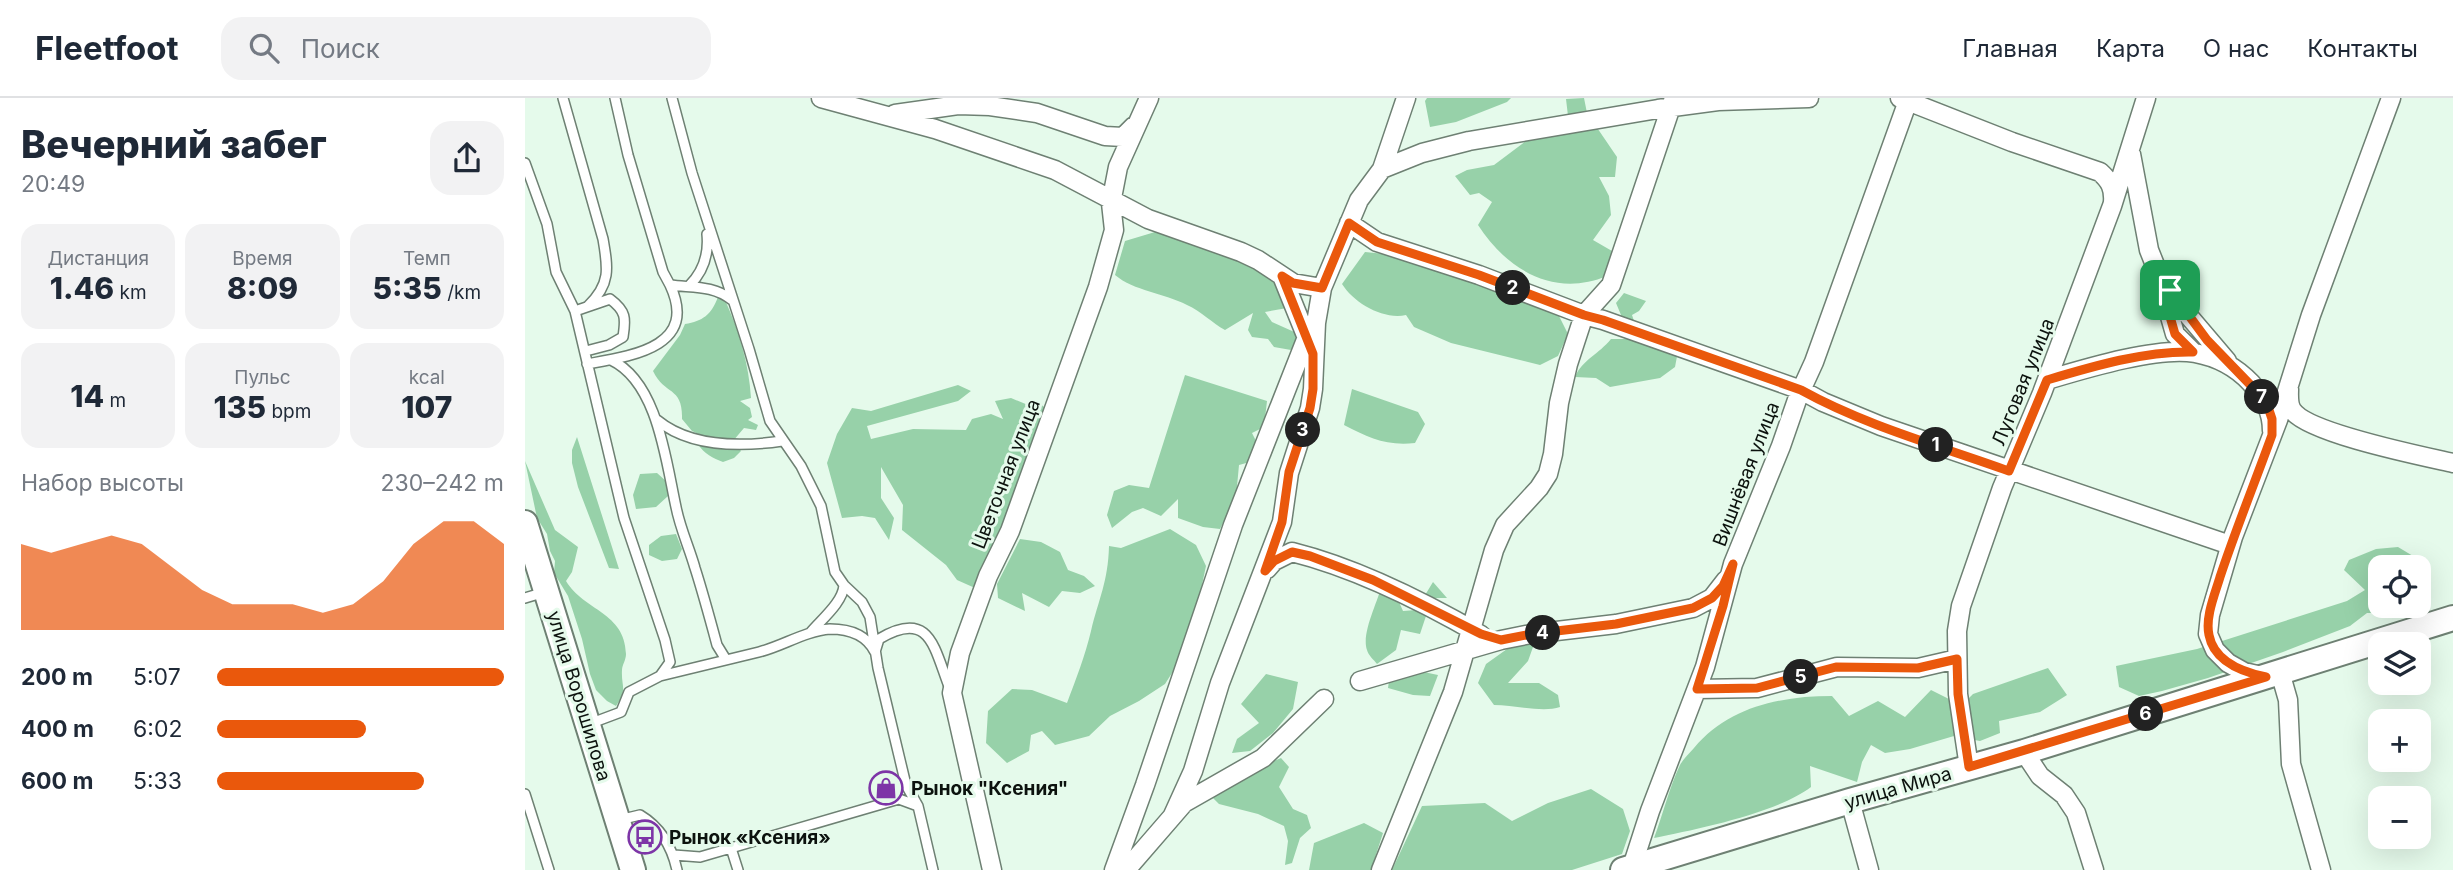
<!DOCTYPE html>
<html lang="ru">
<head>
<meta charset="utf-8">
<style>
  :root { --surface:#fff; --page:#f2f2f3; --text:#1f2937; --muted:#747a83; --line:#e0e1e3; --accent:#ea580c }
  body { margin:0; font-family:Inter,sans-serif; background:var(--page); color:var(--text); height:100vh; display:flex; flex-direction:column; font-size:26px; white-space:nowrap }
  * { box-sizing:border-box; margin:0 }
  p { font-size:23px; color:var(--muted) }
  .icon { flex:none; width:38px; height:38px; fill:none; stroke:currentColor; stroke-width:2; stroke-linecap:round; stroke-linejoin:round }
  .map { position:relative; flex:1; overflow:hidden }
  .details { display:flex; flex-direction:column; background:var(--surface); width:525px }
  .details>* { flex:none }
  .tools { position:absolute; left:1843px; top:457px; display:grid; gap:14px }
  .tools a { display:grid; place-items:center; width:63px; height:63px; border-radius:14px; background:var(--surface); box-shadow:0 7px 28px #0002; font-size:35px }
  .pin { position:absolute; display:grid; place-items:center; width:60px; height:60px; color:#fff; margin:-30px; border-radius:14px; box-shadow:0 4px 10px #0006 }
  .km { position:absolute; width:35px; height:35px; margin:-18px; border-radius:50%; background:#222; color:#fff; font-size:19px; line-height:35px; text-align:center }
  .round { display:grid; place-items:center; flex:none; width:74px; height:74px; border-radius:21px; background:var(--page) }
  .head { display:flex; align-items:center; justify-content:space-between; height:119px; padding:0 21px }
  h1 { font-size:38px; font-weight:800; line-height:52px }
  .metrics { display:grid; grid-template-columns:repeat(3,1fr); gap:10px; height:119px; padding:7px 21px }
  .metrics div { display:grid; align-content:center; border-radius:18px; background:var(--page); text-align:center }
  .metrics b { font-size:30px; font-weight:800 }
  .metrics small { font-size:19px; font-weight:400 }
  .metrics p { font-size:19px }
  .chart { height:196px; padding:14px 21px }
  .chart p { display:flex; justify-content:space-between }
  .chart svg { width:100%; height:126px; margin-top:7px; fill:var(--accent); opacity:.7 }
  ul { padding:0 21px; list-style:none; font-size:23px }
  li { display:grid; grid-template-columns:112px 84px 1fr; align-items:center; height:52px }
  li i { height:18px; border-radius:9px; background:var(--accent) }
  header { display:flex; align-items:center; gap:42px; box-sizing:border-box; height:98px; padding:0 35px; background:var(--surface); border-bottom:2px solid var(--line) }
  header strong { font-size:33px }
  nav { display:flex; gap:38px; margin-inline-start:auto; font-size:24px }
  .search { width:490px; height:63px; background:var(--page); display:flex; align-items:center; gap:18px; box-sizing:border-box; padding:0 24px; border-radius:21px; color:var(--muted); font-size:26px }
  main { display:flex; flex:1; min-height:0 }
  .map>svg:first-child { display:block }
</style>
</head>
<body>
<header>
<strong>Fleetfoot</strong>
<div class="search"><svg class="icon" aria-label="search" viewBox="0 0 24 24"><circle cx="10" cy="10" r="6"/><path d="M15 15l6 6"/></svg>Поиск</div>
<nav><a>Главная</a><a>Карта</a><a>О нас</a><a>Контакты</a></nav>
</header>
<main>
<section class="details">
<div class="head"><div><h1>Вечерний забег</h1><p>20:49</p></div><a class="round"><svg class="icon" aria-label="share" viewBox="0 0 24 24"><path d="M12 15V3M7 8l5-5 5 5M5 13v7h14v-7"/></svg></a></div>
<div class="metrics">
<div><p>Дистанция</p><b>1.46<small> km</small></b></div>
<div><p>Время</p><b>8:09</b></div>
<div><p>Темп</p><b>5:35<small> /km</small></b></div>
</div>
<div class="metrics">
<div><b>14<small> m</small></b></div>
<div><p>Пульс</p><b>135<small> bpm</small></b></div>
<div><p>kcal</p><b>107</b></div>
</div>
<div class="chart"><p><span>Набор высоты</span>230–242 m</p>
<svg viewBox="0 0 160 44" preserveAspectRatio="none"><path d="M0 44V14L10 17L20 14L30 11L40 14L50 22L60 30L70 35L80 35L90 35L100 38L110 35L120 27L130 14L140 6L150 6L160 14V44z"/></svg>
</div>
<ul>
<li><b>200 m</b>5:07<i style="width:100%"></i></li>
<li><b>400 m</b>6:02<i style="width:52%"></i></li>
<li><b>600 m</b>5:33<i style="width:72%"></i></li>
</ul>
</section>
<div class="map">
<svg width="1928" height="772" viewBox="0 0 1928 772">
  <rect width="100%" height="100%" fill="#e5faeb"/>
  <!-- green -->
  <path fill="#97d1a9" d="M902,0H986L982,4L931,24L905,29L900,3Z
    M1059,0L1062,15L1092,59L1090,79H1074L1084,98L1086,117L1068,142L1087,153L1082,178C1029,200 982,172 953,127L967,104L954,95L945,97L930,78L942,72L969,67L1005,40L1043,18L1041,1Z
    M630,134H661L754,181L762,210L740,214L747,224L776,237L766,252L749,249L743,241L727,239L723,232L728,215L700,232C687,225 676,213 662,207C639,195 609,193 590,177L600,143Z
    M840,154L870,157L988,197L1033,216L1043,236L1033,258L1015,267L926,245L889,229L881,217C858,222 829,205 817,186Z
    M1099,195L1121,203L1114,213L1107,217L1113,235L1153,253L1150,269L1135,280L1085,289L1071,280L1050,279C1057,262 1074,256 1086,241H1106L1091,205Z
    M193,199L200,202C214,233 224,266 226,300L215,303L225,310L227,319L223,322L233,327L231,332L219,330L208,343L216,353L209,360L198,364C188,360 179,356 173,346L178,338L167,333L157,321C158,288 140,298 128,273L155,237L160,226C178,223 186,217 193,199Z
    M660,277L742,303L739,329L727,335L735,351L725,364L714,367L711,399L695,431L678,429L653,420V401L636,418L618,410L607,414L587,430L582,417L589,393L604,387L624,390Z
    M433,287L446,293L433,303L342,328L346,341L388,331L441,332L447,321L466,316L478,321L470,303L486,300L503,307L516,306L523,313L497,388L450,490L432,482L421,467L377,432L378,407L356,369V400L369,420L364,442L350,420L337,418L317,420L302,365L312,336L327,310L346,313Z
    M827,291L893,314L900,326L890,345C861,348 844,340 819,327Z
    M52,339L94,471L84,470L53,389L47,365V352Z
    M0,363L30,432L53,449L47,474L41,483C59,513 100,514 101,556C101,562 97,567 97,572C96,589 103,591 91,608L82,603L71,592L65,576L57,541L43,498L29,475L30,463L25,453L22,436L12,420Z
    M132,375L142,384L143,398L131,409L111,411L108,397L115,376Z
    M645,431L671,447L681,468L664,548L640,586L614,603L585,618L564,638L530,647L517,633L506,637L504,653L482,665L461,645L463,613L487,591L507,592L542,605C551,581 560,558 566,533C574,500 583,484 584,448L596,450Z
    M151,436L157,451L152,461L137,463L124,457V447L136,438Z
    M495,441L516,444L535,454L543,472L559,478L570,488L555,495L537,493L524,509L497,495L500,513L473,500L472,486Z
    M1873,449L1888,458L1884,469H1855V508H1894V473L1899,475L1904,492L1895,509L1871,515H1842L1825,528L1758,554L1683,580L1637,593L1614,598L1594,589L1591,568L1672,551L1822,503L1840,492L1819,472L1824,462L1851,451Z
    M908,484L922,500H907L895,536L876,532L871,552L852,566C849,562 843,557 842,552C836,535 853,504 857,486L870,495L878,513L891,512Z
    M1012,538L1003,563L983,585H1014L1033,597L1035,609C1018,615 989,607 969,607L953,585L961,566L982,551Z
    M1523,570L1542,597L1515,614L1474,623L1475,635L1455,643L1429,638L1385,651L1360,655L1346,647L1337,664L1332,684L1285,668L1286,689C1252,715 1173,731 1129,740C1138,716 1144,690 1155,667C1158,661 1164,656 1169,650C1203,609 1255,598 1307,598L1324,618L1353,603L1380,619L1406,592L1424,601L1434,610L1448,596Z
    M894,573L913,577L905,598L888,597L863,590L864,583Z
    M741,576L773,584L768,611L748,635L725,653L707,655L712,641L734,625L716,606Z
    M756,660L764,669L754,689L768,711L782,717L786,730L775,740L767,765L760,767L763,743L759,728L733,716L694,706L684,696L721,675Z
    M1066,691L1098,711L1105,733L1097,756L1047,772H867L897,708L960,705L987,723L1023,705Z
    M839,725L858,735L846,772H784L789,745Z"/>
  <g fill="none" stroke-linecap="round" stroke-linejoin="round">
    <defs>
      <path id="lane" d="M38,0L78,141C83,170 86,186 63,208
        M90,0L103,57L138,174L145,187C168,190 188,187 207,202
        M147,0L167,75L224,251L245,323L276,368L296,408L310,474L319,487L337,504L345,519L353,570L381,687L393,708
        M0,65L22,126L31,174L50,213L99,420L140,542L145,564L135,578L104,594L96,614L64,626
        M164,188C178,174 184,156 182,136
        M50,213L85,201C101,213 101,220 98,239L84,247L61,253
        M86,262C133,284 141,364 151,409C155,430 164,449 170,470C178,495 185,521 192,547L200,560
        M62,266C107,258 174,249 145,187
        M132,322C166,350 216,349 257,343
        M0,500L20,494
        M286,534C297,521 318,504 319,487
        M135,578C168,570 201,562 234,554C258,548 280,533 305,531C324,531 341,536 350,554L354,541C406,510 409,551 425,591
        M0,696L24,772
        M94,722L115,717C135,729 147,749 152,772
        M206,750L213,772
        M149,757L175,759L374,701L393,708L408,772"/>
      <path id="street" d="M296,0L410,31L530,72L623,121L716,154L733,162L768,185L797,190
        M1375,0L1487,44L1575,74C1585,83 1589,90 1588,104
        M370,16L433,7L465,8L512,15L580,38L598,39L609,28
        M1606,56L1624,152L1630,167L1662,216L1702,263
        M857,71L897,55L944,43L1133,11L1193,3L1284,0
        M824,125L852,144L954,177L1059,217L1078,222L1276,292L1298,304L1356,328L1705,447
        M757,178L786,250
        M1636,187L1650,236L1668,254
        M1522,282C1559,271 1634,248 1670,255C1692,259 1711,269 1726,285C1739,300 1747,313 1747,333
        M1764,291C1764,298 1763,306 1767,312C1782,335 1897,358 1928,365
        M742,471L749,463L767,454C831,470 899,504 956,537
        M1755,574L1763,602L1766,666L1796,772
        M1737,578L1719,574L1703,565L1690,552L1683,536L1685,517L1708,439L1753,322L1786,217L1866,0
        M835,583L976,542L1006,536L1091,526L1168,510L1187,500L1201,482
        M1172,591L1232,590L1312,569L1393,570L1432,561
        M1499,654L1515,678L1539,697L1551,715L1569,772
        M1444,669L1433,596L1432,533L1436,508L1477,390L1517,295L1587,108L1621,0
        M1325,703L1344,772
        M648,717L668,673L695,585L757,424L764,375L785,310L788,291L791,225L797,190L834,102L857,71L881,0
        M467,772L427,595L435,555L463,478L485,433L573,189L589,132L586,105L593,69L624,0
        M589,772L620,687L708,427L782,239
        M601,772L659,705L738,660L799,601
        M856,772L928,594L969,452L980,427L1014,390L1023,376L1028,356L1034,305L1043,266L1059,217L1086,187L1149,0
        M1106,772L1125,713L1180,569L1208,466L1256,348L1273,299L1289,264L1384,0"/>
      <path id="secondary" d="M0,425L108,772
        M1098,772L1325,703L1499,654L1928,520"/>
    </defs>
    <!-- lane casing -->
    <use href="#lane" stroke="#6e8073" stroke-width="12"/>
    <!-- street casing -->
    <use href="#street" stroke="#6e8073" stroke-width="21"/>
    <!-- secondary casing -->
    <use href="#secondary" stroke="#6e8073" stroke-width="28"/>
    <!-- lane -->
    <use href="#lane" stroke="#fff" stroke-width="9"/>
    <!-- street -->
    <use href="#street" stroke="#fff" stroke-width="18"/>
    <!-- secondary -->
    <use href="#secondary" stroke="#fff" stroke-width="24"/>
  </g>
  <g fill="none" stroke-linecap="round" stroke-linejoin="round">
    <defs>
      <path id="route" d="M824,125L852,144L954,177L1059,217L1078,222L1276,292C1341,328 1415,348 1484,373L1522,282C1569,268 1619,253 1668,254L1650,236L1630,167L1645,192L1682,242L1741,303L1747,321V337C1730,384 1711,431 1695,479C1690,496 1680,519 1684,537C1689,564 1717,574 1741,579L1444,669L1433,596L1432,561L1393,570L1311,569L1232,590L1172,591L1198,508L1208,466L1198,488L1187,500L1168,510L1091,526L1006,536L976,542L956,536L848,482L785,458L767,454L749,463L740,473L757,424L764,374L785,310L788,291V256L757,178L768,185L797,190Z"/>
    </defs>
    <!-- route casing -->
    <use href="#route" stroke="#fff" stroke-width="14"/>
    <!-- route -->
    <use href="#route" stroke="#ea580c" stroke-width="9"/>
  </g>
  <!-- icons -->
  <defs>
    <symbol id="shop-ring" viewBox="-11 -11 22 22"><circle r="9.5" fill="#e5faeb" stroke="#7d35a7" stroke-width="1.5"/><path d="M-5-2.5h2.3a2.7 3.5 0 0 1 5.4 0H5L5.5 6h-11ZM-1.5-2.5h3a1.5 2.3 0 0 0-3 0Z" fill="#7d35a7"/></symbol>
    <symbol id="bus-ring" viewBox="-11 -11 22 22"><circle r="9.5" fill="#e5faeb" stroke="#7d35a7" stroke-width="1.5"/><path d="M-5-6H5V4H4V6H2V4H-2V6H-4V4H-5ZM-3.5-4V0h7V-4ZM-3.5 1.2v1.5H-2V1.2ZM2 1.2v1.5H3.5V1.2Z" fill="#7d35a7"/></symbol>
  </defs>
  <g fill-rule="evenodd">
    <use href="#shop-ring" x="342" y="671" width="38" height="38"/>
    <use href="#bus-ring" x="101" y="720" width="38" height="38"/>
  </g>
  <g text-anchor="middle" dominant-baseline="central" stroke-width="6" stroke-linejoin="round" paint-order="stroke">
    <!-- street labels -->
    <g font-size="19" fill="#0c120e" stroke="#e5faeb">
      <text transform="translate(1498 284) rotate(-68)">Луговая улица</text>
      <text transform="translate(481 376) rotate(-69)">Цветочная улица</text>
      <text transform="translate(1221 376) rotate(-69)">Вишнёвая улица</text>
      <text transform="translate(54 598) rotate(73)">улица Ворошилова</text>
      <text transform="translate(1373 690) rotate(-16)">улица Мира</text>
    </g>
    <!-- poi labels -->
    <g font-size="19" font-weight="bold" fill="#0c120e" stroke="#e5faeb" text-anchor="start">
      <text x="386" y="690">Рынок "Ксения"</text>
      <text x="144" y="739">Рынок «Ксения»</text>
    </g>
  </g>
</svg>
<div class="tools">
<a><svg class="icon" aria-label="locate" viewBox="0 0 24 24"><circle cx="12" cy="12" r="6"/><path d="M12 2v4M12 18v4M2 12h4M18 12h4"/></svg></a>
<a><svg class="icon" aria-label="layers" viewBox="0 0 24 24"><path d="M12 4l9 5-9 5-9-5zM3 14l9 5 9-5"/></svg></a>
<a>+</a>
<a>−</a>
</div>
<div class="pin" style="left:1645px;top:192px;background:#1e9e55"><svg class="icon" aria-label="arrive" viewBox="0 0 24 24"><path d="M6 21V4h12l-3 4 3 4H6"/></svg></div>
<b class="km" style="left:1411px;top:347px">1</b>
<b class="km" style="left:988px;top:190px">2</b>
<b class="km" style="left:778px;top:332px">3</b>
<b class="km" style="left:1018px;top:535px">4</b>
<b class="km" style="left:1276px;top:579px">5</b>
<b class="km" style="left:1621px;top:616px">6</b>
<b class="km" style="left:1737px;top:299px">7</b>
</div>
</main>
</body>
</html>
